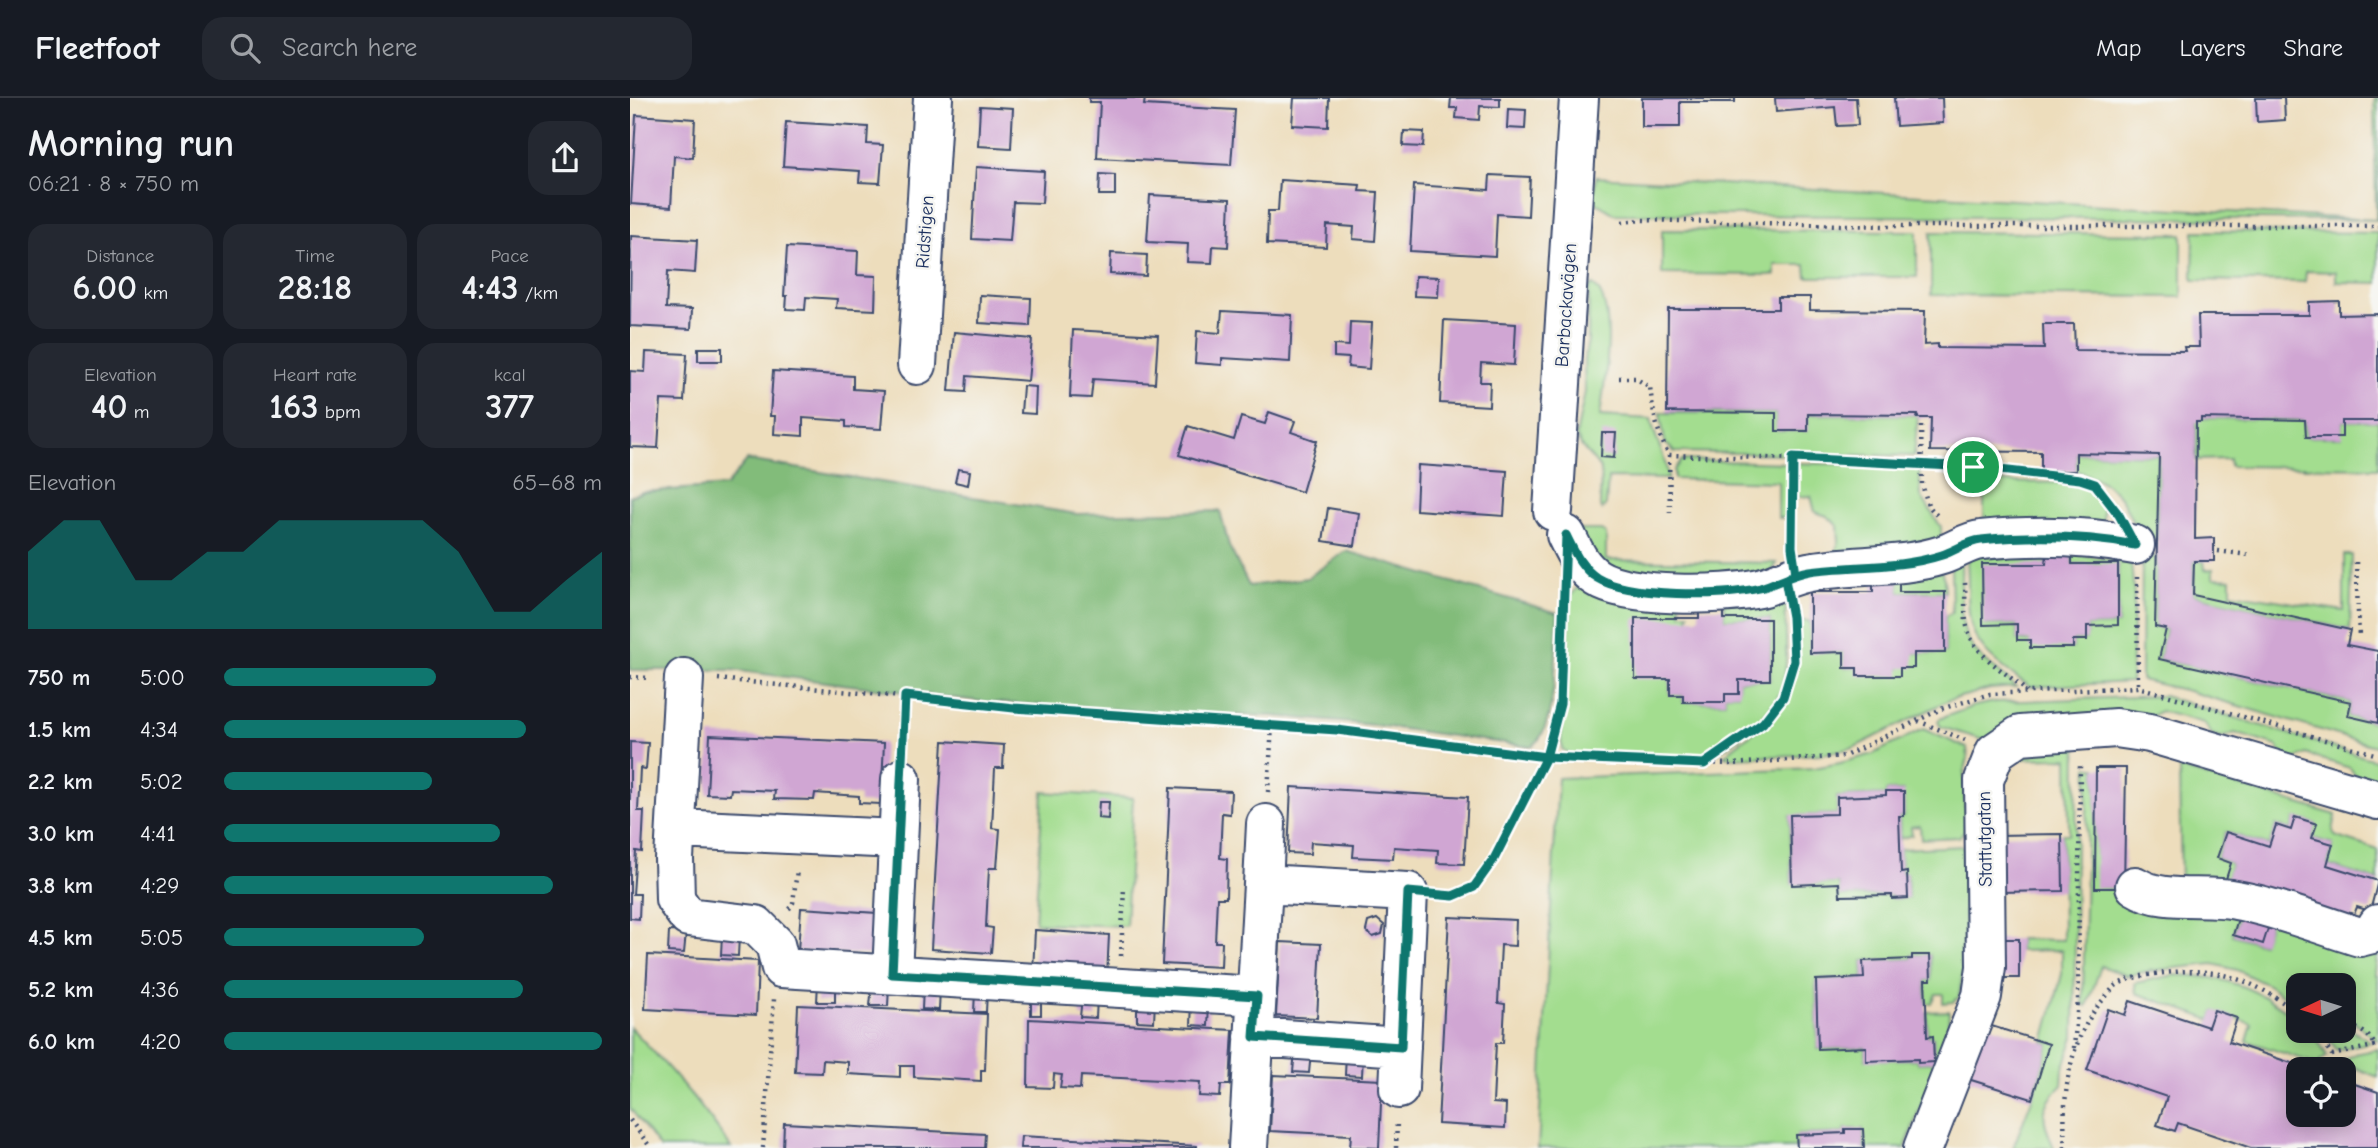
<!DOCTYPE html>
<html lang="en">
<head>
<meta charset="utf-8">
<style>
  :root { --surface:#171b24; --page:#242831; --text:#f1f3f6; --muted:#9ea1a6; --line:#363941; --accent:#0f766e }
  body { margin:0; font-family:"Comic Neue",sans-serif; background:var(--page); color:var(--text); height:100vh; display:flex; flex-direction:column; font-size:26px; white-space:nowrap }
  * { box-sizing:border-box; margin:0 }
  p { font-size:23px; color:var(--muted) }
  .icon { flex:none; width:38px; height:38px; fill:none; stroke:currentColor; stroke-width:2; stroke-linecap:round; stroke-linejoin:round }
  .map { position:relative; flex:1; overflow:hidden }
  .side { display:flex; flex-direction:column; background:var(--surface); width:630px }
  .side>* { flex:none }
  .needle { width:46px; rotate:266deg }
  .tools { position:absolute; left:1656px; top:875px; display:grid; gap:14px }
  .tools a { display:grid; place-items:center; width:70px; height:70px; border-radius:14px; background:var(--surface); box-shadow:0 4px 18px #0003; font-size:35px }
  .pin { position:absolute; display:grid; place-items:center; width:60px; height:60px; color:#fff; margin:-30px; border:4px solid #fff; border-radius:50%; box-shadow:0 2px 7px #0007 }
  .round { display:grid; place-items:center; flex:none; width:74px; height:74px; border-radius:21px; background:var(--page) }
  .summary { display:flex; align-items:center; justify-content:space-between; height:119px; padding:0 28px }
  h1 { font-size:38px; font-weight:700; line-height:52px }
  .figures { display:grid; grid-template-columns:repeat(3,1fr); gap:10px; height:119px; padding:7px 28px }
  .figures div { display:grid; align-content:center; border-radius:18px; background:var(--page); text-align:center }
  .figures b { font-size:35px; font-weight:700 }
  .figures small { font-size:19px; font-weight:400 }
  .figures p { font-size:19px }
  .chart { height:196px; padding:14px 28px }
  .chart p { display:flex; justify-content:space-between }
  .chart svg { width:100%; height:126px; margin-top:7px; fill:var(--accent); opacity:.7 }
  ul { padding:0 28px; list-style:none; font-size:23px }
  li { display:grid; grid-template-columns:112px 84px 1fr; align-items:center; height:52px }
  li i { height:18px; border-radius:9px; background:var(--accent) }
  header { display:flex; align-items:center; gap:42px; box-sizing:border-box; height:98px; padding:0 35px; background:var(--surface); border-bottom:2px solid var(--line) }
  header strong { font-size:33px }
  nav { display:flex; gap:38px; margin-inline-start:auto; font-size:24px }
  .search { width:490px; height:63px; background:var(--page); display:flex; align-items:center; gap:18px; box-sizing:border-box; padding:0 24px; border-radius:21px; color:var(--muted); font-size:26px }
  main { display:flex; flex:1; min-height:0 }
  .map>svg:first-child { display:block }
</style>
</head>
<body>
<header>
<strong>Fleetfoot</strong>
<div class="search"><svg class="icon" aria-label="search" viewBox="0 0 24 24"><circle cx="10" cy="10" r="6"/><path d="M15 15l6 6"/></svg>Search here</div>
<nav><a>Map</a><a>Layers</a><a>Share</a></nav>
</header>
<main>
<section class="side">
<div class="summary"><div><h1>Morning run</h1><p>06:21 · 8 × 750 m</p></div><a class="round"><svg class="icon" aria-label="share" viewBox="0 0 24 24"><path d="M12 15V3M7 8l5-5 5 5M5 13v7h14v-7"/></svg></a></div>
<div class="figures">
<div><p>Distance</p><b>6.00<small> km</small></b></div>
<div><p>Time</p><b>28:18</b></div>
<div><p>Pace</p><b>4:43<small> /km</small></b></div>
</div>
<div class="figures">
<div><p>Elevation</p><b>40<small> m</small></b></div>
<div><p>Heart rate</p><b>163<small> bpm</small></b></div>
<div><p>kcal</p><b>377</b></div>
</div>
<div class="chart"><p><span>Elevation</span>65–68 m</p>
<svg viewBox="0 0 160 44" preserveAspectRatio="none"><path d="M0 44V17L10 6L20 6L30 27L40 27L50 17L60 17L70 6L80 6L90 6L100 6L110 6L120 17L130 38L140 38L150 27L160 17V44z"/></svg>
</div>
<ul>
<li><b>750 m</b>5:00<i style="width:56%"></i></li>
<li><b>1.5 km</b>4:34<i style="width:80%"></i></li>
<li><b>2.2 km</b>5:02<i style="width:55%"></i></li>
<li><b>3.0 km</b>4:41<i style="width:73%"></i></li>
<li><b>3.8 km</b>4:29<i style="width:87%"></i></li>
<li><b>4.5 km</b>5:05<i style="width:53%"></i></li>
<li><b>5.2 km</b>4:36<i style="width:79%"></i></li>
<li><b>6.0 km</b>4:20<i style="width:100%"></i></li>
</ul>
</section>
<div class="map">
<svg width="1748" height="1050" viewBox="0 0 1748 1050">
  <rect width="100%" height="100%" fill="#f6f6f2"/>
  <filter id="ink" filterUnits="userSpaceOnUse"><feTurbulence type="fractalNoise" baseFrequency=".0143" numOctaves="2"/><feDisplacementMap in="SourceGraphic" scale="14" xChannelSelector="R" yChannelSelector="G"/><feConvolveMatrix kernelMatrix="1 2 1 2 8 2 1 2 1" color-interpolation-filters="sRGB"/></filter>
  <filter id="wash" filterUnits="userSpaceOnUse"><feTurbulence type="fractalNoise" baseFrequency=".00686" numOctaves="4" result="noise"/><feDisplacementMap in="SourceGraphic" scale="28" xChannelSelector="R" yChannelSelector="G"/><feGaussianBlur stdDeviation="1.57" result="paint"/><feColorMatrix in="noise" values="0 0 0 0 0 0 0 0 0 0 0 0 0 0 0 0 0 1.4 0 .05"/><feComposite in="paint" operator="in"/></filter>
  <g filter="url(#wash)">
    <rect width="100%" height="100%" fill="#edddbc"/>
    <!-- green -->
    <path fill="#a3dd8f" stroke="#5f8676" stroke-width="2" d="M1744,0H1748V122L985,116L963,103L966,79L1746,122Z
      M1032,132L1287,133V179H1177L1176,167H1145V177L1032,176Z
      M1564,133L1748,135V185L1706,184V174L1676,173L1675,184L1563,182Z
      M1301,134L1552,136V199L1301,197Z
      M963,187C989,205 974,290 970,318L1021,321C1025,343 1037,359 1038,381L978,380L976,407L972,412L970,409L971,371L952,349L946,338L955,294L954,262L958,243L959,189Z
      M1030,315H1146L1147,333H1178V316L1288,317L1284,358L1045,354L1035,345Z
      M1571,320L1675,322L1676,339H1711L1712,323H1748V370L1600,368L1599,361L1566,362V324Z
      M1446,355L1529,357L1527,442C1503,437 1502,418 1492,402C1482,386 1463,378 1446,373Z
      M1052,362L1160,365L1159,420H1148V384L1044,381V372Z
      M1166,365L1289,368L1291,398L1311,429V452L1205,455L1209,443L1208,428L1197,418L1185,414L1181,398L1167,399Z
      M1354,384L1453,385L1463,390L1473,401V437L1354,438Z
      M944,432H971L976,436V462L1147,465L1136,482L968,473Z
      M1442,455L1501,465L1504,497L1501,584L1400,589C1373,569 1342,552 1339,515C1337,498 1339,481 1337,465L1339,457L1417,456L1416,466L1354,527L1387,526V542L1443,550V542H1456L1457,528L1488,527V467L1442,466Z
      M1714,457H1722L1720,532L1563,497L1564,463H1574L1575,472L1583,471V480L1601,481V495L1714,513Z
      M1527,458L1525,529L1536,531L1529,561L1721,604L1718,618L1748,625V649L1558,593L1511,582L1512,462Z
      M1331,465C1333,496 1324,531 1348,556C1359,568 1375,577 1386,589L1360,591L1319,602L1223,650L1191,656L1103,660L1094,658C1105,646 1120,638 1132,628C1165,602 1165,567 1164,529L1171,523H1180V554H1214L1215,570H1270L1284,555H1315V518L1322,515L1321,466Z
      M1311,473L1314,481L1315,494H1269V477Z
      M957,487L1050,503L1051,515H1059L1058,520L1040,581V596L1053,597V604H1095V596H1108L1109,582H1140V521H1094V504L1156,501C1154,530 1160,563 1152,591C1145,613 1090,661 1068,662C1053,663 1036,658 1020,657C994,656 967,657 940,657L932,651L931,640L941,497L947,490Z
      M1533,598L1748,663V685L1728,681L1720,670L1676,656L1664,662L1654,660L1647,648L1605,635L1591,640L1583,638L1574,625L1530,613L1516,622L1357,643L1311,629L1308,624L1309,621L1344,608L1365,604Z
      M1293,631L1337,650L1338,660L1334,675L1335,732L1329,739L1291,741L1290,728L1281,729L1282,737L1270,741L1269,718H1274L1273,693H1256V697L1207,699V716L1160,718L1162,786L1209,785L1210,798L1262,797V801L1278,800L1277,775H1271L1270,751L1334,748L1335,860L1329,899L1323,904L1313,905V896H1306L1302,905H1296L1295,882H1301L1300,857H1282V861L1233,863L1234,880L1186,882L1188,951L1236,949V962L1288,961V965L1304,964L1303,939H1297V914L1319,913L1318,935L1275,1050H1234L1233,1031H1215V1035L1167,1037V1050H908L928,680L1184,670L1210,665L1243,656Z
      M1447,647L1444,939L1433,971L1432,987C1408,1011 1412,1020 1424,1050H1383L1402,1001L1419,946L1414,944L1432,876V852L1389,853V841L1433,842L1432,736H1439L1438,660L1375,661L1387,652Z
      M1458,669L1466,670V789L1487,790L1494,803L1502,808L1571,806L1611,811L1603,837L1632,846L1641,821L1748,852L1745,877L1748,878V943L1722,923L1720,914L1713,911V887H1668V908L1638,887L1607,872L1583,866L1518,873L1497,878L1471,868L1457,908L1453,906Z
      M1549,670L1706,717L1703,733L1705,738L1748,752V783L1697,767L1703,746L1682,740L1686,726L1665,720L1661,732L1646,727L1639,748L1596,734L1587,760L1601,765L1594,790L1551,791Z
      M413,694L503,700L496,828L405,825Z
      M1545,877C1596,877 1628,891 1668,921V933H1682L1697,958L1687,966L1617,943L1622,926L1584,913L1581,922L1506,895L1505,885Z
      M0,929C37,967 72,1006 101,1050H30L0,1010Z
      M1720,931L1741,944L1707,952L1693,933L1713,935Z
      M1748,951V979L1710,964L1725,956Z"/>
    <!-- forest -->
    <path fill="#82bc7a" stroke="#4e766c" stroke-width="2" d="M117,362L447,416L590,413L599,448L619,488L677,480L716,453L928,515C926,545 928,633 901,649L744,627L643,618L556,616L355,604L102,572H0V398L12,394L96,388Z"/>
    <g id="blocks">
      <!-- building -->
      <path fill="#d0a6d3" d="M459,0H515L514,7L605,12L601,67L467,60L470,4H459Z
        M664,0H699L698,29L662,27Z
        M821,0H870V9L850,8L849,22L826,20L827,10H820Z
        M1012,0H1105V4H1050V29H1012Z
        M1145,0H1226L1228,27L1207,28L1205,9L1146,14Z
        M1264,0H1312L1313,25L1266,28Z
        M1626,0H1654L1655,22L1627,24Z
        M350,8L383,10L381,50L348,48Z
        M878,11L896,12L895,31L877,30Z
        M6,17L65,21L63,60L44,58L41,109L1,106Z
        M156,24L238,29L237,46L253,47L250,85L229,84L230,73L153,68Z
        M774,33L794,34L793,49L773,48Z
        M346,69L414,73L412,105L383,104L380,143L342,141Z
        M470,76L485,77V97H469Z
        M860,77L900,79L898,118L867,116L865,158L780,153L784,87L859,92Z
        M650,82L730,87L729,93L748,94L745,143L723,141L724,129L697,127L696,149L637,146L638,113H648Z
        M520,97L600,101L598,149L583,148L582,165L557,164L558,146L517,144Z
        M1,138L67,142L65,175L38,173L36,210L62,211L61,231L0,228Z
        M157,149L228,153L227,177L246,178L245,212L206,210L207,201L176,199L175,212L156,211L157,198H154Z
        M481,155L517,157L516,178L480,176Z
        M785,178L809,179L808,199L784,198Z
        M350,197L401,200L400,228L349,225Z
        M1148,199H1180V212L1295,213L1294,247L1308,246V250L1414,251L1413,226H1444L1445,252L1555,253L1554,249H1569L1568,217H1679V204L1709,203V217L1748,216V323H1712V339H1676L1675,322L1571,320V324H1566L1565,441L1584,440V463H1564L1563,497L1720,532L1717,547L1748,553V625L1718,618L1721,604L1529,561L1536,531L1525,529L1529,357L1446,355V373H1411V354L1300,353L1301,320H1287L1288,317L1178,316V333H1146V315L1037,314L1038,211H1148Z
        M592,213L662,217L660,264L592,260V267L565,265L567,233L590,235Z
        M814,222L886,226L884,267L851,265L850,284H860L859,308L810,305Z
        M720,224L742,225L739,271L718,269L719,260L704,259V247L719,248Z
        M443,232L528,237L525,285L463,281L461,300L440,299Z
        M324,234L402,241L398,283L337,278L336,294L319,293Z
        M68,250H92V263H68Z
        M16,254L57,256L54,303L31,302L28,350L0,349V273L15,274Z
        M143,273L223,278V291L254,293L251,331L216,329V323L173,320V338L144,336L145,318H140Z
        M393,288L406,289L405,316L391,315Z
        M639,314L665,323L661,334L687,343L672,394L549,357L558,328L604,342L611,319L635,326Z
        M972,335H986L984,360L971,359Z
        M788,367L877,373L874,418L786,412Z
        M328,371L340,373L338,387L325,384Z
        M698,410L729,415L725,448L693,443Z
        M1417,455H1442V466H1488V527L1457,528V542H1443V550H1400V542H1387V526L1353,527L1352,466H1416Z
        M1243,483H1269V494H1315V555H1284V570H1270V578H1227V570H1214V554L1180,555V494H1243Z
        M1069,510H1094V521H1140V582H1109V596H1095V604H1053V597H1040V581H1005V520H1069Z
        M80,637L254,645L251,706L229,705V698L185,695L184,702L144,701L145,693L101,691L100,697L77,696Z
        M313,643L374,647L373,670H365L362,730L370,731L367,770H359L356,829L363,830L361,855L301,851Z
        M0,644L18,645L16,671L10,670L8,713H14L12,754L6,753L3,796H10L9,821L0,820Z
        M1466,670H1496L1494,790H1465Z
        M661,689L838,699L834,766L807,765L808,752L764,749L763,761L723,759L724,747L681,744L680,756L658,755Z
        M540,690L601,693L600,716L592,715L590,760L597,761L596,800H587L585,844H592L591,869L532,866Z
        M1256,693H1274V718H1269L1271,775L1277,774L1278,800L1262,801V797L1210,798L1209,785L1162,787L1160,717L1207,716V699L1256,697Z
        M469,704H479L478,721L468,720Z
        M1665,719L1687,726L1682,740L1703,746L1697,767L1748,783L1740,813L1727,809L1721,824L1595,784L1601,765L1587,760L1596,734L1639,748L1646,727L1661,732Z
        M1432,736L1433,793L1367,794L1366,737Z
        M171,810L247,815L244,857L168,853Z
        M1611,811L1641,821L1633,846L1603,837Z
        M819,819L886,822L885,848L871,847L868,905L875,906L873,945H866L863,1005L876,1006L875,1030L808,1026Z
        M747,821L754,827L752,836L743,839L736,833L738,824Z
        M405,832L479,837L477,878L403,874Z
        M39,833L56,834L54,855L38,854Z
        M92,837L109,838L108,858L91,857Z
        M1368,841H1389V880H1367Z
        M650,844L691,846L687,920L646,918Z
        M18,857L128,863L126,917L15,911Z
        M1282,857H1300L1301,882H1295L1296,905L1297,939L1303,938L1304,964L1288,965V961L1236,963V949L1188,951L1186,882L1234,880L1233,863L1282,861Z
        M188,884H205V904H187Z
        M242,887L259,888L258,908H240Z
        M293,889L310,890L309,912L292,911Z
        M345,894H357L356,914H344Z
        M401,896L411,897V917H401Z
        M452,899L467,900L466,920L450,919Z
        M507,903H525L524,924L507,923Z
        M1500,903L1578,929L1584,912L1607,920L1599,944L1679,971H1668V1017H1713V982L1748,994V1050H1621L1548,1025L1545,1033L1527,1027L1537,999L1457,972L1478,911L1495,917Z
        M562,905L579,906L578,928L561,927Z
        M168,907L357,916L355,972H351V983L284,979V968H270V979L218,976V964L193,962L192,975L165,974Z
        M399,921L603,932L600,987H591L590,999L569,998L570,984L451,978L450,991L430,990L432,977L424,976L423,990L398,989Z
        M1355,926L1419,946L1402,1001L1338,981Z
        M665,953L681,954L679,975L663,974Z
        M716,956L733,957L732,978L715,977Z
        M643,977L752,982L749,1050L720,1049L721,1037L640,1033Z
        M154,1025L355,1036L354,1050H153Z
        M1215,1031H1233L1234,1050H1167L1166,1037L1215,1035Z
        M391,1038L567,1048V1050H390Z"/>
    </g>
  </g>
  <g filter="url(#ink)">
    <use href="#blocks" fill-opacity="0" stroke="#3a496c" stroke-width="2"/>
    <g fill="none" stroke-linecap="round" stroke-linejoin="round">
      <defs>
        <path id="minor" d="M287,267L303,0
          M923,413L949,0
          M936,437C944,453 951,470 967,480C998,500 1094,498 1130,490C1149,485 1165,475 1185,473C1227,466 1271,470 1312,457C1325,453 1338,443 1351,442C1401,437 1456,438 1505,447
          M54,580L44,761L45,801L58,819L126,827L145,846L151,870L627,898
          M46,731L268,741
          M633,786L636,726
          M1505,788C1534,806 1573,795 1606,802C1646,809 1690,827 1730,839L1742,836L1748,826
          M262,876L271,681
          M624,939L771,949
          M618,1050L633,786L778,794L769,991
          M1293,1050L1352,898L1356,869L1354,682L1365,654L1390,637L1486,630L1520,635L1748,702"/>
      </defs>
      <!-- minor casing -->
      <use href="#minor" stroke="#3a496c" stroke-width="42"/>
      <!-- path -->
      <path stroke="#3a496c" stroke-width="4.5" stroke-dasharray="2 5" stroke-linecap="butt" d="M992,124L1012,122L1255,128H1748
        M989,280H1005L1020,289C1023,314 1027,335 1039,357L1293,365L1343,369L1450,381L1465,386L1481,407
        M1291,328L1292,386L1298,407L1309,420
        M1039,357L1040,417
        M1162,443L1163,360
        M1588,453L1619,457
        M1726,464L1729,539
        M1507,479L1508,589
        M1335,485C1336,501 1333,519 1339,535C1348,561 1379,575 1397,594
        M0,579L20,580
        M88,581L384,610L707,632L916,659L1101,666L1215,658L1311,611L1360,596L1508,589L1748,657
        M1288,623L1335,642
        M273,649L275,599
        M1075,665C1137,625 1177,595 1161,513
        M638,694L642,627
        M810,797L823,798L844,789L864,761L916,659L930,606L934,497
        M159,811L163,805L167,772
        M491,858L494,789
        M1713,925C1726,929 1739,935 1745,947
        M1686,933L1702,957L1700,970
        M1444,950L1448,902L1450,665
        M1702,957L1748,947
        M0,1022L21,1050
        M133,1050L144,901
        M766,1050L767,1023
        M1435,1050C1432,999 1438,943 1472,903C1477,898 1481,891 1487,887C1503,877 1526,876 1544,874C1591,869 1632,886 1668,916"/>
      <!-- minor -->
      <use href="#minor" stroke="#fff" stroke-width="38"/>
    </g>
  </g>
  <g fill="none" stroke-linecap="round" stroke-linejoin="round" filter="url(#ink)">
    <defs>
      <path id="route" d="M1343,369L1163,360L1162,449L1166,475L1155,481L1162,519L1164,563L1153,599L1133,625L1074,666L916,659L707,632L384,610L275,598L262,876L627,898L624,939L771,949L778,794L823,798L844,789L864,761L916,659L930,606L936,437C944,453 951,470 967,480C998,499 1094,499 1130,490C1147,485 1162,476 1180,473C1224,467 1269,471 1312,457C1325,453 1338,443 1351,442C1401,437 1456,438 1505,447L1489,417L1465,386L1450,381L1343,369"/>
    </defs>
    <!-- route casing -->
    <use href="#route" stroke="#fff" stroke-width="14"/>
    <!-- route -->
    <use href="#route" stroke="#0f766e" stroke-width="9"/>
  </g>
  <g text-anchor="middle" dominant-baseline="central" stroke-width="5" stroke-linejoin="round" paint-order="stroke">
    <!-- street labels -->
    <g font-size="19" fill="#1b2f5e" stroke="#f6f6f2">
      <text transform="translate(295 134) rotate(-86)">Ridstigen</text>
      <text transform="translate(936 207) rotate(-86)">Barbackavägen</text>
      <text transform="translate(1355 741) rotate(-91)">Stattutgatan</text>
    </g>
  </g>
</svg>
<div class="tools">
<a><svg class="needle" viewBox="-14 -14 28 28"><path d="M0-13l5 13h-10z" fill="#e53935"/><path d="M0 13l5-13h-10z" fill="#9ea1a6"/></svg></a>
<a><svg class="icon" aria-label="locate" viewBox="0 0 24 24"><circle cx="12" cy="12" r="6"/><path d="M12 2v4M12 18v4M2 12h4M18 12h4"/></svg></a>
</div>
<div class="pin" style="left:1343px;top:369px;background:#1e9e55"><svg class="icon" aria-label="arrive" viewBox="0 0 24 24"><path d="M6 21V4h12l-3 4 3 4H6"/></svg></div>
</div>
</main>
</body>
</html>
